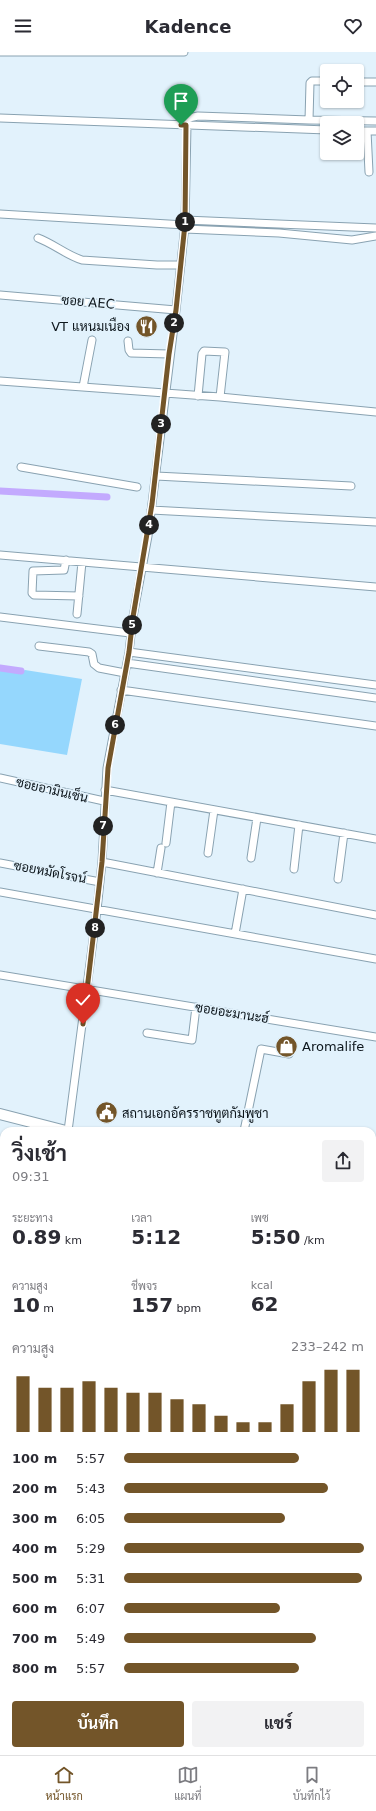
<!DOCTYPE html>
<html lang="th">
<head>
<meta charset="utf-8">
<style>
  :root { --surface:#fff; --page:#f2f2f3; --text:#2b2b33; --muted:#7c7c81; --line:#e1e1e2; --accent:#735529 }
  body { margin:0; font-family:"DejaVu Sans",Sarabun,sans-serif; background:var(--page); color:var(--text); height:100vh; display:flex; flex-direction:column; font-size:15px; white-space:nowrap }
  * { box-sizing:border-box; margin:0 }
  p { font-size:13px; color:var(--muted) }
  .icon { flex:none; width:22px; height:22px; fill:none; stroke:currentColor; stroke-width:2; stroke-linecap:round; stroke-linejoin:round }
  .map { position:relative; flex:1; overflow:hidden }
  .side { position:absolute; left:0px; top:1075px; width:376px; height:628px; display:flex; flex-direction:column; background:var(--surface); border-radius:12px 12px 0 0; box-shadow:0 1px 3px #0004 }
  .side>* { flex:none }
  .tools { position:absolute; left:320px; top:12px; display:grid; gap:8px }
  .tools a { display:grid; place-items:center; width:44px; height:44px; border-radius:4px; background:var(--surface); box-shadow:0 1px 3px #0004; font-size:20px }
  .pin { position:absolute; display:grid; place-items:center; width:34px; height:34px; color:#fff; margin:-41px -17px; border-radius:50% 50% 50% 0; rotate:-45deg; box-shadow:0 0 4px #0007 }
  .pin .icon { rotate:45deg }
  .km { position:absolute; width:20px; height:20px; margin:-10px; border-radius:50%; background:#222; color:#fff; font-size:11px; line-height:20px; text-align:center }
  .round { display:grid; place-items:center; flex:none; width:42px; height:42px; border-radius:4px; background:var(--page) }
  .head { display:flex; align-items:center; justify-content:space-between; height:68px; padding:0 12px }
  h1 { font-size:22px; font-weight:700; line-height:30px }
  .figures { display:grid; grid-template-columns:repeat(3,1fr); gap:6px; height:68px; padding:4px 12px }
  .figures div { display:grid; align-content:center }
  .figures b { font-size:20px; font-weight:700 }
  .figures small { font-size:11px; font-weight:400 }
  .figures p { font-size:11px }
  .chart { height:112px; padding:8px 12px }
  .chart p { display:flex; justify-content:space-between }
  .chart svg { width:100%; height:72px; margin-top:4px; stroke:var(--accent); stroke-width:6 }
  .button { display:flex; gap:8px; margin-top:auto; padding:8px 12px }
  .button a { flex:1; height:46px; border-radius:4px; background:var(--accent); color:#fff; font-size:16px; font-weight:700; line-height:46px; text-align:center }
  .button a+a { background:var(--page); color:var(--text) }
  ul { padding:0 12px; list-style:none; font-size:13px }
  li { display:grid; grid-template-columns:64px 48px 1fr; align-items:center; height:30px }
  li i { height:10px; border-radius:5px; background:var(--accent) }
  header { display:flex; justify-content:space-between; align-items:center; height:52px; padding:0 12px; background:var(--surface); font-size:18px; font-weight:700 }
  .tabs { display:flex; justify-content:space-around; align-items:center; height:56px; border-top:1px solid var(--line); background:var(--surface); font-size:11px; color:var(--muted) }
  .tabs a { display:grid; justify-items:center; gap:2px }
  .tabs .active { color:var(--accent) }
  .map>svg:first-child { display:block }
</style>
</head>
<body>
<header><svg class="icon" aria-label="menu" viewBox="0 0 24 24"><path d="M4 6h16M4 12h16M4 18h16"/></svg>Kadence<svg class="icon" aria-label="heart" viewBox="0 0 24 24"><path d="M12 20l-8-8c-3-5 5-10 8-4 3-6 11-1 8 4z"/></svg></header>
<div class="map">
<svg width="376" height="1703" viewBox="0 0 376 1703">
  <rect width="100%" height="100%" fill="#e2f2fc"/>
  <!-- grass -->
  <path fill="#95d7fd" d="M0,618L20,621L25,618L82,627L67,703L0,692Z"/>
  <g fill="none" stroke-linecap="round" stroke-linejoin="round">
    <!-- canal -->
    <path stroke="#c3aafe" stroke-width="7" d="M0,439L107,445
      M0,616L21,619
      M372,1357L376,1352
      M372,1544L376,1547
      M0,1569L4,1572
      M177,1699L182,1703"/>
    <defs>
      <path id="street" d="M0,0H184
        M357,30H376
        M0,66L327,78
        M309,68L376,69
        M357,79H376
        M367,79L369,120
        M0,162L185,173
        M185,168L376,176
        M185,177L279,181L352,188L376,184
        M38,186C54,192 66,203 82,208L157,213H181
        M0,243L176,258
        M128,289L129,298L131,301L169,302
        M0,329L220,345L376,360
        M83,335L92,288
        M198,344L202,302L204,299L225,300L220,345
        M21,415L137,435
        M156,424L351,434
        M151,458L376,470
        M0,503L376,535
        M66,508L64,518L33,519L32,541L34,543L79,544
        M77,562L82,510
        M0,565L130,581
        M39,594L89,600L92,602L94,612L99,616L125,621
        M129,600L376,633
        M127,611L376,646
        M121,638L376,674
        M0,726L104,749
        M105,738L376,787
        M166,791L171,750
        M208,801L214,758
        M251,806L257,766
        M102,810L376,863
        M0,811L100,830
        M294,817L299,773
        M157,821L161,796
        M338,827L344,781
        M0,840L376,907
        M235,882L243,837
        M0,923L376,985
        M147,981L192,988L196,955
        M68,1079L97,858L102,810L107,716L129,600L133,565L148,484L176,258L185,173L187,73L189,66L198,64L309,68L310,31L312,29H327
        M244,1079L261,997L289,1002
        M372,1146L376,1147
        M372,1194L376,1184
        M372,1467L376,1469
        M52,1703L55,1699"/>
      <path id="secondary" d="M0,1062L66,1079
        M372,1126L376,1127"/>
      <path id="primary" d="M372,1629L376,1624
        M313,1703L316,1699"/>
      <path id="highway" d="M372,1656L376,1651
        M372,1681L376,1676
        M335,1703L338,1699
        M354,1703L358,1699"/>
    </defs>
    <!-- street casing -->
    <use href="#street" stroke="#89a2b1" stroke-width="9"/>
    <!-- secondary casing -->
    <use href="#secondary" stroke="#89a2b1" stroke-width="12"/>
    <!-- primary casing -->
    <use href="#primary" stroke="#89a2b1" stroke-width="13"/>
    <!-- highway casing -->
    <use href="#highway" stroke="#89a2b1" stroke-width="14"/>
    <!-- street -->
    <use href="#street" stroke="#fff" stroke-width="7"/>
    <!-- secondary -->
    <use href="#secondary" stroke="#fff" stroke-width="10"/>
    <!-- primary -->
    <use href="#primary" stroke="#fff" stroke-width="11"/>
    <!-- highway -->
    <use href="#highway" stroke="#fff" stroke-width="12"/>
  </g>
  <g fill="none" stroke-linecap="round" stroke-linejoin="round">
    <defs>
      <path id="route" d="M83,972L102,810L108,716L129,600L133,565L152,452L169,302L176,258L185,172L186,73H181"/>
    </defs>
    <!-- route casing -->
    <use href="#route" stroke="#fff" stroke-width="8"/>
    <!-- route -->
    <use href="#route" stroke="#735529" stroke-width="5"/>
  </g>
  <!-- icons -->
  <defs>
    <symbol id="restaurant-disc" viewBox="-11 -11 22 22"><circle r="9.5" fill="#735529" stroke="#e2f2fc"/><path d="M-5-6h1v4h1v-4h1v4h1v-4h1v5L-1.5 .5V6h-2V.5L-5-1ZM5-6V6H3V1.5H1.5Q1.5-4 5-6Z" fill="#fff"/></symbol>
    <symbol id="shop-disc" viewBox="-11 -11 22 22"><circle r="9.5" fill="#735529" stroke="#e2f2fc"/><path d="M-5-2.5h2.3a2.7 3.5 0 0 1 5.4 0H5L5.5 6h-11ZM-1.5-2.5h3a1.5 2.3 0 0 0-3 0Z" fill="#fff"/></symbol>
    <symbol id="civic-disc" viewBox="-11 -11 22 22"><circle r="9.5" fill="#735529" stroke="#e2f2fc"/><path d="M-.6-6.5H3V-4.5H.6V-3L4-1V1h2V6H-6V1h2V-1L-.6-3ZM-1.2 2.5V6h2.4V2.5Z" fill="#fff"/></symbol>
  </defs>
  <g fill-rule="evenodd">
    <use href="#restaurant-disc" x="134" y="262" width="25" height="25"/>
    <use href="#shop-disc" x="274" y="982" width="25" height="25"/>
    <use href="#civic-disc" x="94" y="1048" width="25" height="25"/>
  </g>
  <g text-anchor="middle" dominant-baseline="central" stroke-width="3.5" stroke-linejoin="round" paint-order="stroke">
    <!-- street labels -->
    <g font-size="13" fill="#0d161c" stroke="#e2f2fc">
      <text transform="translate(88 250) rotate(5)">ซอย AEC</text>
      <text transform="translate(52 738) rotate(13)">ซอยอามินเซ็น</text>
      <text transform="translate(50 820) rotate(11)">ซอยหมัดโรจน์</text>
      <text transform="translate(232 961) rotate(9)">ซอยอะมานะฮ์</text>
    </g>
    <!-- poi labels -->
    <g font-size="13" fill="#0d161c" stroke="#e2f2fc" text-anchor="start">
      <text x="130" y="274" text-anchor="end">VT แหนมเนือง</text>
      <text x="302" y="994">Aromalife</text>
      <text x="122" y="1061">สถานเอกอัครราชทูตกัมพูชา</text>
    </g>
  </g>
</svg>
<div class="tools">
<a><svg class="icon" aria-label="locate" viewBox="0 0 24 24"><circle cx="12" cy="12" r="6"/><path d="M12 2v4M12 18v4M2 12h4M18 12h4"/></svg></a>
<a><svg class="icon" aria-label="layers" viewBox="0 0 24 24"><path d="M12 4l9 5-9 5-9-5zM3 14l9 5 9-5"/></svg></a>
</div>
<div class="pin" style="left:181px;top:73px;background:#1e9e55"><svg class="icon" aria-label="arrive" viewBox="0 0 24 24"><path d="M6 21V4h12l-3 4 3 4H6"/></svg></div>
<div class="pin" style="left:83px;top:972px;background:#d93025"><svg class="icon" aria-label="check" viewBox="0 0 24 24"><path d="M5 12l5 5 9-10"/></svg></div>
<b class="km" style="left:185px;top:170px">1</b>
<b class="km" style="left:174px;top:271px">2</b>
<b class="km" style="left:161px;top:372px">3</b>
<b class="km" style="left:149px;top:473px">4</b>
<b class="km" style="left:132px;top:573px">5</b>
<b class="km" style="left:115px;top:673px">6</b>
<b class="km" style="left:103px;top:774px">7</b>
<b class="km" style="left:95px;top:876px">8</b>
<section class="side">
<div class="head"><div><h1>วิ่งเช้า</h1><p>09:31</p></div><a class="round"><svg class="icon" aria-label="share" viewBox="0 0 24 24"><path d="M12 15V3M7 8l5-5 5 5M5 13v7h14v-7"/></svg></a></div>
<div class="figures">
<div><p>ระยะทาง</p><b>0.89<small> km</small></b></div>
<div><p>เวลา</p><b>5:12</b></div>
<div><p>เพซ</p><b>5:50<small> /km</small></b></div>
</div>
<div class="figures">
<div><p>ความสูง</p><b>10<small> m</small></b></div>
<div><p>ชีพจร</p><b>157<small> bpm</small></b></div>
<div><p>kcal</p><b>62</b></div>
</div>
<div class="chart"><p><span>ความสูง</span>233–242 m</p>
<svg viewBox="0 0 160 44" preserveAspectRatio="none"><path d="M5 44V10M15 44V17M25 44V17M35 44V13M45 44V17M55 44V20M65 44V20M75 44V24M85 44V27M95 44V34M105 44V38M115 44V38M125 44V27M135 44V13M145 44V6M155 44V6"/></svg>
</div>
<ul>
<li><b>100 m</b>5:57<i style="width:73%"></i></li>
<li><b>200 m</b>5:43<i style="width:85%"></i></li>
<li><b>300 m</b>6:05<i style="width:67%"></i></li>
<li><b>400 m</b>5:29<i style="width:100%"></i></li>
<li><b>500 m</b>5:31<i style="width:99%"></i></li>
<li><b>600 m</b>6:07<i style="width:65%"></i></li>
<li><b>700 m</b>5:49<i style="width:80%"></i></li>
<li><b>800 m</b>5:57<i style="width:73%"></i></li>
</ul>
<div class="button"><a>บันทึก</a><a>แชร์</a></div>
</section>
</div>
<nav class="tabs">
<a class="active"><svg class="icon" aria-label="home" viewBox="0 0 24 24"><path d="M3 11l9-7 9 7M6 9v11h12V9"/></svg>หน้าแรก</a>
<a><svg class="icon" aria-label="map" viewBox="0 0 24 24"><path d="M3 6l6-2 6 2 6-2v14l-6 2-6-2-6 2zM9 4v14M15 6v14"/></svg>แผนที่</a>
<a><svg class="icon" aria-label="saved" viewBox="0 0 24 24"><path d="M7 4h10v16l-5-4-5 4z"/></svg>บันทึกไว้</a>
</nav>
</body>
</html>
